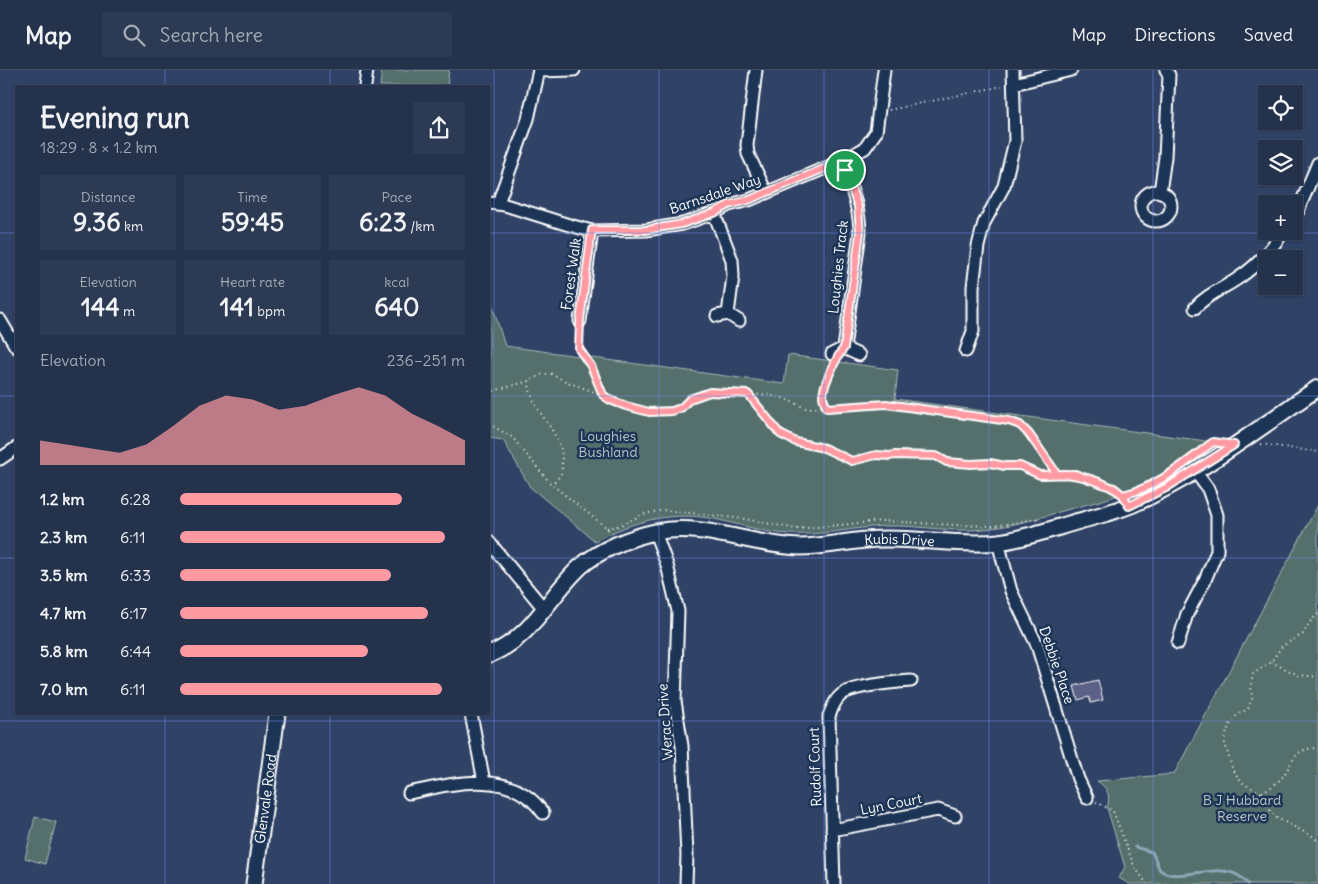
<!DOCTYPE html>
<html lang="en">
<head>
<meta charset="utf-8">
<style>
  :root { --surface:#24324c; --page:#2c3a53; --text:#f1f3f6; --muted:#a3aab5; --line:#414d64; --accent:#ff9aa2 }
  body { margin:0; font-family:Delius,sans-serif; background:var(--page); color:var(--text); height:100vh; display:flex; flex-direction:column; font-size:19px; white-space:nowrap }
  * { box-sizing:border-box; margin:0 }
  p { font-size:16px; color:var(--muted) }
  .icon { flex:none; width:28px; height:28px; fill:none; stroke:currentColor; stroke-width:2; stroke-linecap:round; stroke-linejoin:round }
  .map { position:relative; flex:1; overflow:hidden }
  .drawer { position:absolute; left:15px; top:15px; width:475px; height:630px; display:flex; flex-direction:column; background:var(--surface); border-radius:0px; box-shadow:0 1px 4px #0004,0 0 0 1px var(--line) }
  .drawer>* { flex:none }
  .buttons { position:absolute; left:1258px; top:15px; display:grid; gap:10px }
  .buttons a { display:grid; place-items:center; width:45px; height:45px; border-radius:0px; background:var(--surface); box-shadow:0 1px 4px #0004,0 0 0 1px var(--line); font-size:25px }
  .pin { position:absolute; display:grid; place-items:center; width:42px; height:42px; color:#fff; margin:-21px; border:2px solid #fff; border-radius:50%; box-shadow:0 1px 5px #0007 }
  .round { display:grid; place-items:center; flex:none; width:52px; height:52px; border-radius:0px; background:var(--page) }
  .summary { display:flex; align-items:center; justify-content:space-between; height:85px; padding:0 25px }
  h1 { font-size:28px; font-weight:800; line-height:38px }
  .figures { display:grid; grid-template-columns:repeat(3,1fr); gap:8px; height:85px; padding:5px 25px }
  .figures div { display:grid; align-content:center; border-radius:0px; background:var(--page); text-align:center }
  .figures b { font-size:25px; font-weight:800 }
  .figures small { font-size:14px; font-weight:400 }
  .figures p { font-size:14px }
  .chart { height:140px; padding:10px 25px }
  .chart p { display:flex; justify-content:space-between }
  .chart svg { width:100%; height:90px; margin-top:5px; fill:var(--accent); opacity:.7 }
  ul { padding:0 25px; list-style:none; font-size:16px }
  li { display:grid; grid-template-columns:80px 60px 1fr; align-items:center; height:38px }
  li i { height:12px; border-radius:6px; background:var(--accent) }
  header { display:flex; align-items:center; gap:30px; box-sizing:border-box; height:70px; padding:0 25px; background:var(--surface); border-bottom:1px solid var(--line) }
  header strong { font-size:24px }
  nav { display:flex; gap:28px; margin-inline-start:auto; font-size:18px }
  .search { width:350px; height:45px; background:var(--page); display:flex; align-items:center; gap:12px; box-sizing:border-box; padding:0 18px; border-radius:0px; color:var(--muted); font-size:19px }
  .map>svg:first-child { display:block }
</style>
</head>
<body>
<header>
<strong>Map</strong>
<div class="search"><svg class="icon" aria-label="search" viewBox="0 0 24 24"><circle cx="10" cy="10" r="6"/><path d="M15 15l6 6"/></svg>Search here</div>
<nav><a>Map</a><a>Directions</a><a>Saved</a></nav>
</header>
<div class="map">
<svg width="1318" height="814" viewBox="0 0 1318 814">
  <rect width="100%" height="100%" fill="#304266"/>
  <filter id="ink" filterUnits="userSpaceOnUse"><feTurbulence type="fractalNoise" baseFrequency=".02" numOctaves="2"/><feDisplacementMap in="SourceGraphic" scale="10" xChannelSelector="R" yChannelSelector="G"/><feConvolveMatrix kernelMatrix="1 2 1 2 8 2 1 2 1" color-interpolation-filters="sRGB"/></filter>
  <g filter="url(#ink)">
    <!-- green -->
    <path fill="#546f6c" stroke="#aab7b6" d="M382,0H449L447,16H380Z
      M489,231H491L505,276L784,314L788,285L898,300L895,329L1213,372C1186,390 1161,407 1131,420C1108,430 1083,435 1059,442C1029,451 1001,459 970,460C942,461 915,455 887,456C854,457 823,466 789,464C765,463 743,455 719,450C675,440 634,450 595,471L530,417L503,370L489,368Z
      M1318,435V814H1129L1119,808L1125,797L1107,738C1111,726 1108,718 1097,711L1174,704Z
      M35,747L56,752L45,794L25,788Z"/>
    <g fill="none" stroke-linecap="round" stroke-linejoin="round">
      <!-- stream -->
      <path stroke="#8ea7b8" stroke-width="3" d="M1135,777L1152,782C1155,787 1157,795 1160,800C1179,814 1216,791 1239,806C1242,808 1245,811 1248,814"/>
    </g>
    <!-- building -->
    <path fill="#5b6188" stroke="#fff" d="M1098,610L1103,630L1091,633L1089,627L1078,630L1074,616Z"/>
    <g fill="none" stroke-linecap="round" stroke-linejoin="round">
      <defs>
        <path id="minor" d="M756,0L747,75L748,84L766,122
          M539,1L574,0
          M1014,14L1071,0
          M365,16L367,0
          M842,91C850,115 860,138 860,163L844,278
          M1141 136a15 15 0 1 1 30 0a15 15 0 1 1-30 0Z
          M1160,122L1165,87L1169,5L1166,0
          M489,133L505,135L569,155L592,161L646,160L683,154L714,143L729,135L749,130L842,91L865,78L876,62L884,0
          M498,133L528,49L539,0
          M714,143L732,190L733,206L728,244
          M1294,148L1297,143L1318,93
          M1195,238C1207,224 1225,218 1240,207C1259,194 1271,179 1284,161
          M717,246L728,244L739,251
          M0,250L16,277
          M580,251L592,161
          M966,281L973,261V217L978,176L984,153L1004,116L1015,71L1013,0
          M832,284L844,278L859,285
          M0,389L16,378
          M655,462L667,495L678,541L675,631L682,676L687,785L686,814
          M489,472L545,540
          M998,472L1011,521L1037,575L1078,709L1087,728
          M1178,573L1187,544L1205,510L1217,481V445L1208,419L1195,401
          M471,644L484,712
          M409,723C454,713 512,698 543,743
          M832,760L938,740L955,746
          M834,814L829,646C832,639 834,631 840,626C849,616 897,612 911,611"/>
        <g id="tertiary">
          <path id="s1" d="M489,585C533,567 548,527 580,497C599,480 631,467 655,462C705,452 751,476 800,477C828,477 855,469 883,469C921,468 959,476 998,472C1022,469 1046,461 1069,454C1089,448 1111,443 1131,435C1198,406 1257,359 1318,318"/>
          <path id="s2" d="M254,814L277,644"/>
        </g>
      </defs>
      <!-- minor casing -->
      <use href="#minor" stroke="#fff" stroke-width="15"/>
      <!-- tertiary casing -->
      <use href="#tertiary" stroke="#fff" stroke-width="19"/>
      <!-- path -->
      <path stroke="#fff" stroke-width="2" stroke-dasharray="1 4" stroke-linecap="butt" d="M889,40L1002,16
        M580,261L579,279L591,296L603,325
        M529,311C529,342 565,362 562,393C562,397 562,402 560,405C559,408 555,411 552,413
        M489,322L529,311L543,304H551L567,312L603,325L610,330L627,336L649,342L672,341L681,338L690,329L710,322L720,324L768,325L783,328L805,338L886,334L988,347L1021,355L1029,364L1057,404C1079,404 1105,411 1123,425
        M748,324L781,364L796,372L824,378L852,391L876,385L890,387L895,385L936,386L947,392L971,394L990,393L1005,397H1020L1040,405L1056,404
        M827,338L823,326L834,295
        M489,354L512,367L551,414L607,458L611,463
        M1261,374L1318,382
        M1194,386L1213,372H1216
        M607,458L621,455L644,444L663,440L745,449L796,459L882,451L956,455L995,456L1041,448
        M1318,544L1310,552L1303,564L1282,576L1271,592L1253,604L1251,615L1252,629L1248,639L1237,645L1229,656L1224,670L1233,701L1244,714L1261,723L1271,742L1277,748L1312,766L1318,771
        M1271,592L1298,605L1318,607
        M1262,722C1270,718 1279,712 1284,705C1294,689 1295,678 1318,678
        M1096,732L1113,741L1134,796L1147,814"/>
      <!-- minor -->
      <use href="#minor" stroke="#1d3557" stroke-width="11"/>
      <!-- tertiary -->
      <use href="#tertiary" stroke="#1d3557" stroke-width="15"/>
    </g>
  </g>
  <g fill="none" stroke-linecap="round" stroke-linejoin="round" filter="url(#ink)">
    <defs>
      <path id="route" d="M845,100L842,91L749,130L729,135L714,143L682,154L646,160H592L580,251L579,279L591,296L603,325L610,330L626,336L649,342L672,341L681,338L690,329L710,322L748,324L780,364L796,372L824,378L852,391L876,385L890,386L894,385L936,386L947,392L971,394L990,393L1005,396H1020L1040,405L1075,404L1114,418L1123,425L1129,436L1166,418L1234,375L1213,372C1185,393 1158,417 1123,425C1105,411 1079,404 1057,404L1029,364L1020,355L1009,351L886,334L827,338C826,335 823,330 823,326C823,315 837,286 844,278L860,163L858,137L845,100"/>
    </defs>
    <!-- route casing -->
    <use href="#route" stroke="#fff" stroke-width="10"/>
    <!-- route -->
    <use href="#route" stroke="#ff9aa2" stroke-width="6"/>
  </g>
  <!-- grid -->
  <path fill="none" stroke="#6c8ce6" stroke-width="1" stroke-opacity="0.55" d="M165,0V16M330,0V16M494,0V814M659,0V814M824,0V814M989,0V814M1153,0V814M0,163H16M489,163H1318M0,326H16M489,326H1318M0,488H16M489,488H1318M165,644V814M330,644V814M0,651H1318"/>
  <g text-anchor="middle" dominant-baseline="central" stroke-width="5" stroke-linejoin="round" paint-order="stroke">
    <!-- street labels -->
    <g font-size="14" fill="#fff" stroke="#1d3557">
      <text transform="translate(715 124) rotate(-19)">Barnsdale Way</text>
      <text transform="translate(838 197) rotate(-84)">Loughies Track</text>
      <text transform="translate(571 204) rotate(-82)">Forest Walk</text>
      <text stroke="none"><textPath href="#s1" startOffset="458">Kubis Drive</textPath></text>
      <text transform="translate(1057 595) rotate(71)">Debbie Place</text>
      <text transform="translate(665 652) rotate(-94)">Werac Drive</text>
      <text transform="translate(815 697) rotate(-92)">Rudolf Court</text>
      <text stroke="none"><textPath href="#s2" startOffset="86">Glenvale Road</textPath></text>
      <text transform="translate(891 734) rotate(-11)">Lyn Court</text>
    </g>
    <!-- park labels -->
    <g font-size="14" fill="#bbc5c4" stroke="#1d3557">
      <text x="608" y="366">Loughies<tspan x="608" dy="16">Bushland</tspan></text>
      <text x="1242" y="730">B J Hubbard<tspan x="1242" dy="16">Reserve</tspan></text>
    </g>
  </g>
</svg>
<div class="buttons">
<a><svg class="icon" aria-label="locate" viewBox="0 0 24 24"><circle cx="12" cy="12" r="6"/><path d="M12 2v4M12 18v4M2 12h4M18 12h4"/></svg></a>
<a><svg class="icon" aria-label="layers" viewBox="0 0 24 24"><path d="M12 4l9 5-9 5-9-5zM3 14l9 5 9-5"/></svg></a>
<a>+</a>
<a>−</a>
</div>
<div class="pin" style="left:845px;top:100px;background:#1e9e55"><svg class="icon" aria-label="arrive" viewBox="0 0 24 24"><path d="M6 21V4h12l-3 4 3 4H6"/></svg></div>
<section class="drawer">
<div class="summary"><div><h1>Evening run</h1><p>18:29 · 8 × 1.2 km</p></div><a class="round"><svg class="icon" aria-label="share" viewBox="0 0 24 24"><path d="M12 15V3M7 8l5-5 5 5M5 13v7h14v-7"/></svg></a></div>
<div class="figures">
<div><p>Distance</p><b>9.36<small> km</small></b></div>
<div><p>Time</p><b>59:45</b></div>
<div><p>Pace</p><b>6:23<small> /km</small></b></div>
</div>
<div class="figures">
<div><p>Elevation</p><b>144<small> m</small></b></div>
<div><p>Heart rate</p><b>141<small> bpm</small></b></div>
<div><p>kcal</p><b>640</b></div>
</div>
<div class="chart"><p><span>Elevation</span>236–251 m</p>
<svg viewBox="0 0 160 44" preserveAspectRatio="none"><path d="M0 44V32L10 34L20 36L30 38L40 34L50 25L60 15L70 10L80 12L90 17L100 15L110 10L120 6L130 10L140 19L150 25L160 32V44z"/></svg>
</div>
<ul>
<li><b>1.2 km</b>6:28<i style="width:78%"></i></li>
<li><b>2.3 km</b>6:11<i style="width:93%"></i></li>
<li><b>3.5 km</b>6:33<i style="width:74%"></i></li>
<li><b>4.7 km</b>6:17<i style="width:87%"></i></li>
<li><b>5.8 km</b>6:44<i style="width:66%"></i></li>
<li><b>7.0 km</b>6:11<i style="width:92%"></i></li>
</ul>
</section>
</div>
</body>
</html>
